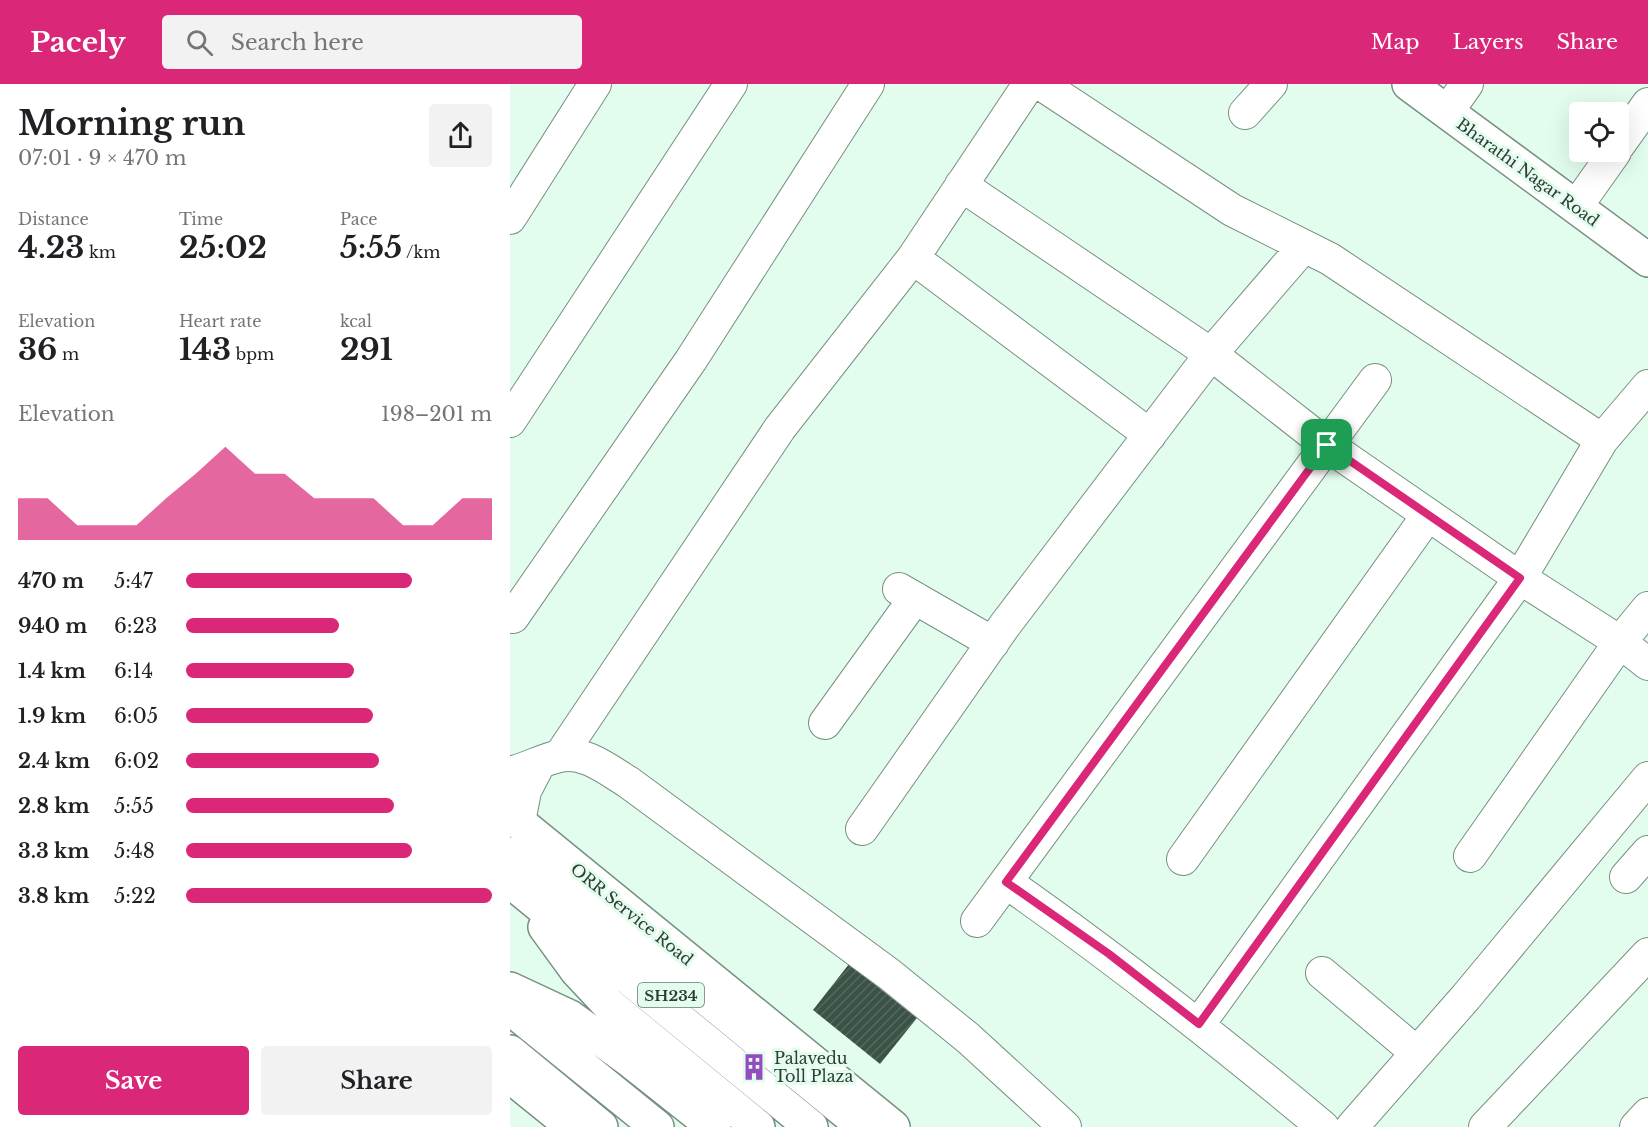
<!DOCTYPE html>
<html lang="en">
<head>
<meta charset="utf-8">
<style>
  :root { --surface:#fff; --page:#f2f2f2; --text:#202124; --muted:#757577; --accent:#db2777 }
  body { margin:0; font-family:"Libre Baskerville",serif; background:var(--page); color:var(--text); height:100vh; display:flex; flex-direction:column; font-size:22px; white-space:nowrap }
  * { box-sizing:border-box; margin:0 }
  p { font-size:20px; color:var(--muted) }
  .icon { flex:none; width:33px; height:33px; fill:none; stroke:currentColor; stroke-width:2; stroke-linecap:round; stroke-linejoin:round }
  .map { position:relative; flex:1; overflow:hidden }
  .sheet { display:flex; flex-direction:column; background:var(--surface); width:510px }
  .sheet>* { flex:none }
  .controls { position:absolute; left:1059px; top:18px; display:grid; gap:12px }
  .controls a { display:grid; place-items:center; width:60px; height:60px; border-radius:6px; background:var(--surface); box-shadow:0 6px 24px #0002; font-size:30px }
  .pin { position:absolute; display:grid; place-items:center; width:51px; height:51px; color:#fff; margin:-26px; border-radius:12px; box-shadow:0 3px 9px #0006 }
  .round { display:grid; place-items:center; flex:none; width:63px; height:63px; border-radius:6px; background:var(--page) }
  .headline { display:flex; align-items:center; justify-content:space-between; height:102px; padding:0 18px }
  h1 { font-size:33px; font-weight:800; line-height:45px }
  .figures { display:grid; grid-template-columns:repeat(3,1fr); gap:9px; height:102px; padding:6px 18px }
  .figures div { display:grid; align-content:center }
  .figures b { font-size:30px; font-weight:800 }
  .figures small { font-size:16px; font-weight:400 }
  .figures p { font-size:16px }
  .chart { height:168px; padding:12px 18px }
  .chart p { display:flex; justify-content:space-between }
  .chart svg { width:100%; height:108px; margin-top:6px; fill:var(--accent); opacity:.7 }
  .cta { display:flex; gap:12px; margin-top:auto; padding:12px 18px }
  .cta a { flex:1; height:69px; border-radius:6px; background:var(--accent); color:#fff; font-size:24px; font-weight:800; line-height:69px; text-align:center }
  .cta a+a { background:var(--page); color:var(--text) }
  ul { padding:0 18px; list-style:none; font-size:20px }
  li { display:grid; grid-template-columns:96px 72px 1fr; align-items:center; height:45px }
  li i { height:15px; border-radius:8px; background:var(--accent) }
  header { display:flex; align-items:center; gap:36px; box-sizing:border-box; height:84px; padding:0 30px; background:var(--accent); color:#fff }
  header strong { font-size:28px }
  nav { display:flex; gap:33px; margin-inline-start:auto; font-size:21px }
  .search { width:420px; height:54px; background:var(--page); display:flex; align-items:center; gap:15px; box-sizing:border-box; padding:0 21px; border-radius:6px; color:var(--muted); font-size:22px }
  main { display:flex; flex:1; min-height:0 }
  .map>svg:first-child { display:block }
</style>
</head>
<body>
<header>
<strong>Pacely</strong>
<div class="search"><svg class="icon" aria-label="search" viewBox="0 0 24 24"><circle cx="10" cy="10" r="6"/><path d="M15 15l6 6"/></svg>Search here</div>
<nav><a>Map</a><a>Layers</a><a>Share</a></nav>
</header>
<main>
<section class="sheet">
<div class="headline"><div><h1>Morning run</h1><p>07:01 · 9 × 470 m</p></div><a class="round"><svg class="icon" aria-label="share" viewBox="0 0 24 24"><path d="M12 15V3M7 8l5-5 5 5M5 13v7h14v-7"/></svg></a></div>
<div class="figures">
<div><p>Distance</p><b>4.23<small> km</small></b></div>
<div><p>Time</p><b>25:02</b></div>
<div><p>Pace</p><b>5:55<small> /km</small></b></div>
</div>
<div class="figures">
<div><p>Elevation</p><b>36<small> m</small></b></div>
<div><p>Heart rate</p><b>143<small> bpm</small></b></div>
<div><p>kcal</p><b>291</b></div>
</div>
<div class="chart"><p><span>Elevation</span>198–201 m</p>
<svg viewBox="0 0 160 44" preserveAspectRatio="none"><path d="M0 44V27L10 27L20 38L30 38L40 38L50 27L60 17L70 6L80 17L90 17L100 27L110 27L120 27L130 38L140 38L150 27L160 27V44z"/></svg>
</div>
<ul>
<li><b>470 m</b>5:47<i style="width:74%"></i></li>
<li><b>940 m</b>6:23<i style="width:50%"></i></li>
<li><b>1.4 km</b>6:14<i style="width:55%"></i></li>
<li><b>1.9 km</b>6:05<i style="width:61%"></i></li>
<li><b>2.4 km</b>6:02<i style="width:63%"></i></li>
<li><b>2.8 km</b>5:55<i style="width:68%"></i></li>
<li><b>3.3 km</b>5:48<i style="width:74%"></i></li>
<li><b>3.8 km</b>5:22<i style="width:100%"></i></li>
</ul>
<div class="cta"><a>Save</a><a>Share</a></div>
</section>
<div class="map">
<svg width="1138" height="1043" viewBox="0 0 1138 1043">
  <defs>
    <pattern id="building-hatch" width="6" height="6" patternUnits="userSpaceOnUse" patternTransform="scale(1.5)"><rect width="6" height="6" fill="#3b5246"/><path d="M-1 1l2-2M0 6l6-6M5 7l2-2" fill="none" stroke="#56695f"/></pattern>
  </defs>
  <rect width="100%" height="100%" fill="#e2fded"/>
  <!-- building -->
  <path fill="url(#building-hatch)" d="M339,880L407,934L370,980L303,926Z"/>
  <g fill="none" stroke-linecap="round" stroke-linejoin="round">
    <defs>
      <path id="minor" d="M531,0L722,126L820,175L1092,356L1138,302
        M937,28L957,0
        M735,29L761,0
        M1108,62L1138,20
        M451,101L701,270L817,361L1010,494L1110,558L1138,580
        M1066,123L1105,68
        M0,134L85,0
        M403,174L640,351
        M0,337L221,0
        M389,505L483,559
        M3,533L181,276L358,0
        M315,639L405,514
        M50,672L270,344L403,174L519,0
        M0,689C16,685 33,676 49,672C74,666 98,686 118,698L379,890L458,954L555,1043
        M9,738L15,707L29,680
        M352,745L495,541L701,270L794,162
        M960,772L1110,558L1138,524
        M673,775L918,431
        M1116,793L1138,768
        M496,798C606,875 710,957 813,1043
        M467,837L865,296
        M812,889L907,969
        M689,940L1010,494L1092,356
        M842,1043L956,913L1138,694
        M975,1043L1138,870
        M1126,1043L1138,1030"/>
      <path id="major" d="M899,0L1138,176
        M0,731L383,1043
        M0,992L63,1043"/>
      <path id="highway" d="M0,770L41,793L196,914L354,1043
        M0,797L301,1043
        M35,843L67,887L98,920L248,1043
        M0,905L60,933L122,978L204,1043
        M0,924L147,1043
        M0,968L91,1043"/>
    </defs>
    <!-- minor casing -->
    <use href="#minor" stroke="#779082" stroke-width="34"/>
    <!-- major casing -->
    <use href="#major" stroke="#779082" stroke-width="36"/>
    <!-- highway casing -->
    <use href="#highway" stroke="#779082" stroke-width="36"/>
    <!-- minor -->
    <use href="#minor" stroke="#fff" stroke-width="32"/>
    <!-- major -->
    <use href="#major" stroke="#fff" stroke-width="33"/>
    <!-- highway -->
    <use href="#highway" stroke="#fff" stroke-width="33"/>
  </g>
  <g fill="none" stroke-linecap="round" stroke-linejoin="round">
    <defs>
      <path id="route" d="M817,361L1010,494L689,940L599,870L496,798Z"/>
    </defs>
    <!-- route casing -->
    <use href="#route" stroke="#fff" stroke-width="12"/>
    <!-- route -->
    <use href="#route" stroke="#db2777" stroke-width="8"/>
  </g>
  <!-- icons -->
  <defs>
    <symbol id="building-bare" viewBox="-9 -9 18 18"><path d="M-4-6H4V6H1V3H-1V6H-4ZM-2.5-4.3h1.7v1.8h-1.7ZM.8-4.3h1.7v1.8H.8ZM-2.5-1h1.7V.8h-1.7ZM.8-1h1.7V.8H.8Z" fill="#944dc0" stroke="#e2fded" stroke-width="2.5" paint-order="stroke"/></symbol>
  </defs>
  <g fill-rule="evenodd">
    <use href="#building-bare" x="225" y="964" width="38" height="38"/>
  </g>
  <g text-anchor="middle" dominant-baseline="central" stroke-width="6" stroke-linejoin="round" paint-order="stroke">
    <!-- shield labels -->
    <rect fill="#e2fded" stroke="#66766d" stroke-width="1.5" x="128" y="899" width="66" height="24" rx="4.5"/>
    <g font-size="15" font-weight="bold" fill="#313c36">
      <text x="161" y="911">SH234</text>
    </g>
    <!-- street labels -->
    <g font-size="16" fill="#313c36" stroke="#e2fded">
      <text transform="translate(1018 88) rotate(36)">Bharathi Nagar Road</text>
      <text transform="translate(122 830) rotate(39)">ORR Service Road</text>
    </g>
    <!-- poi labels -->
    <g font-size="16" fill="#313c36" stroke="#e2fded" text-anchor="start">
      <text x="264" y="974">Palavedu<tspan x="264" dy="18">Toll Plaza</tspan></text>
    </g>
  </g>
</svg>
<div class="controls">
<a><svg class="icon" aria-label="locate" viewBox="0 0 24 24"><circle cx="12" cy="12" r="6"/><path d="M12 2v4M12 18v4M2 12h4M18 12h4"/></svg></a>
</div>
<div class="pin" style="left:817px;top:361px;background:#1e9e55"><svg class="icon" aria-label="arrive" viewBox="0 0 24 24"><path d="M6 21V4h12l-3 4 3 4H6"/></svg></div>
</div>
</main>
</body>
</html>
